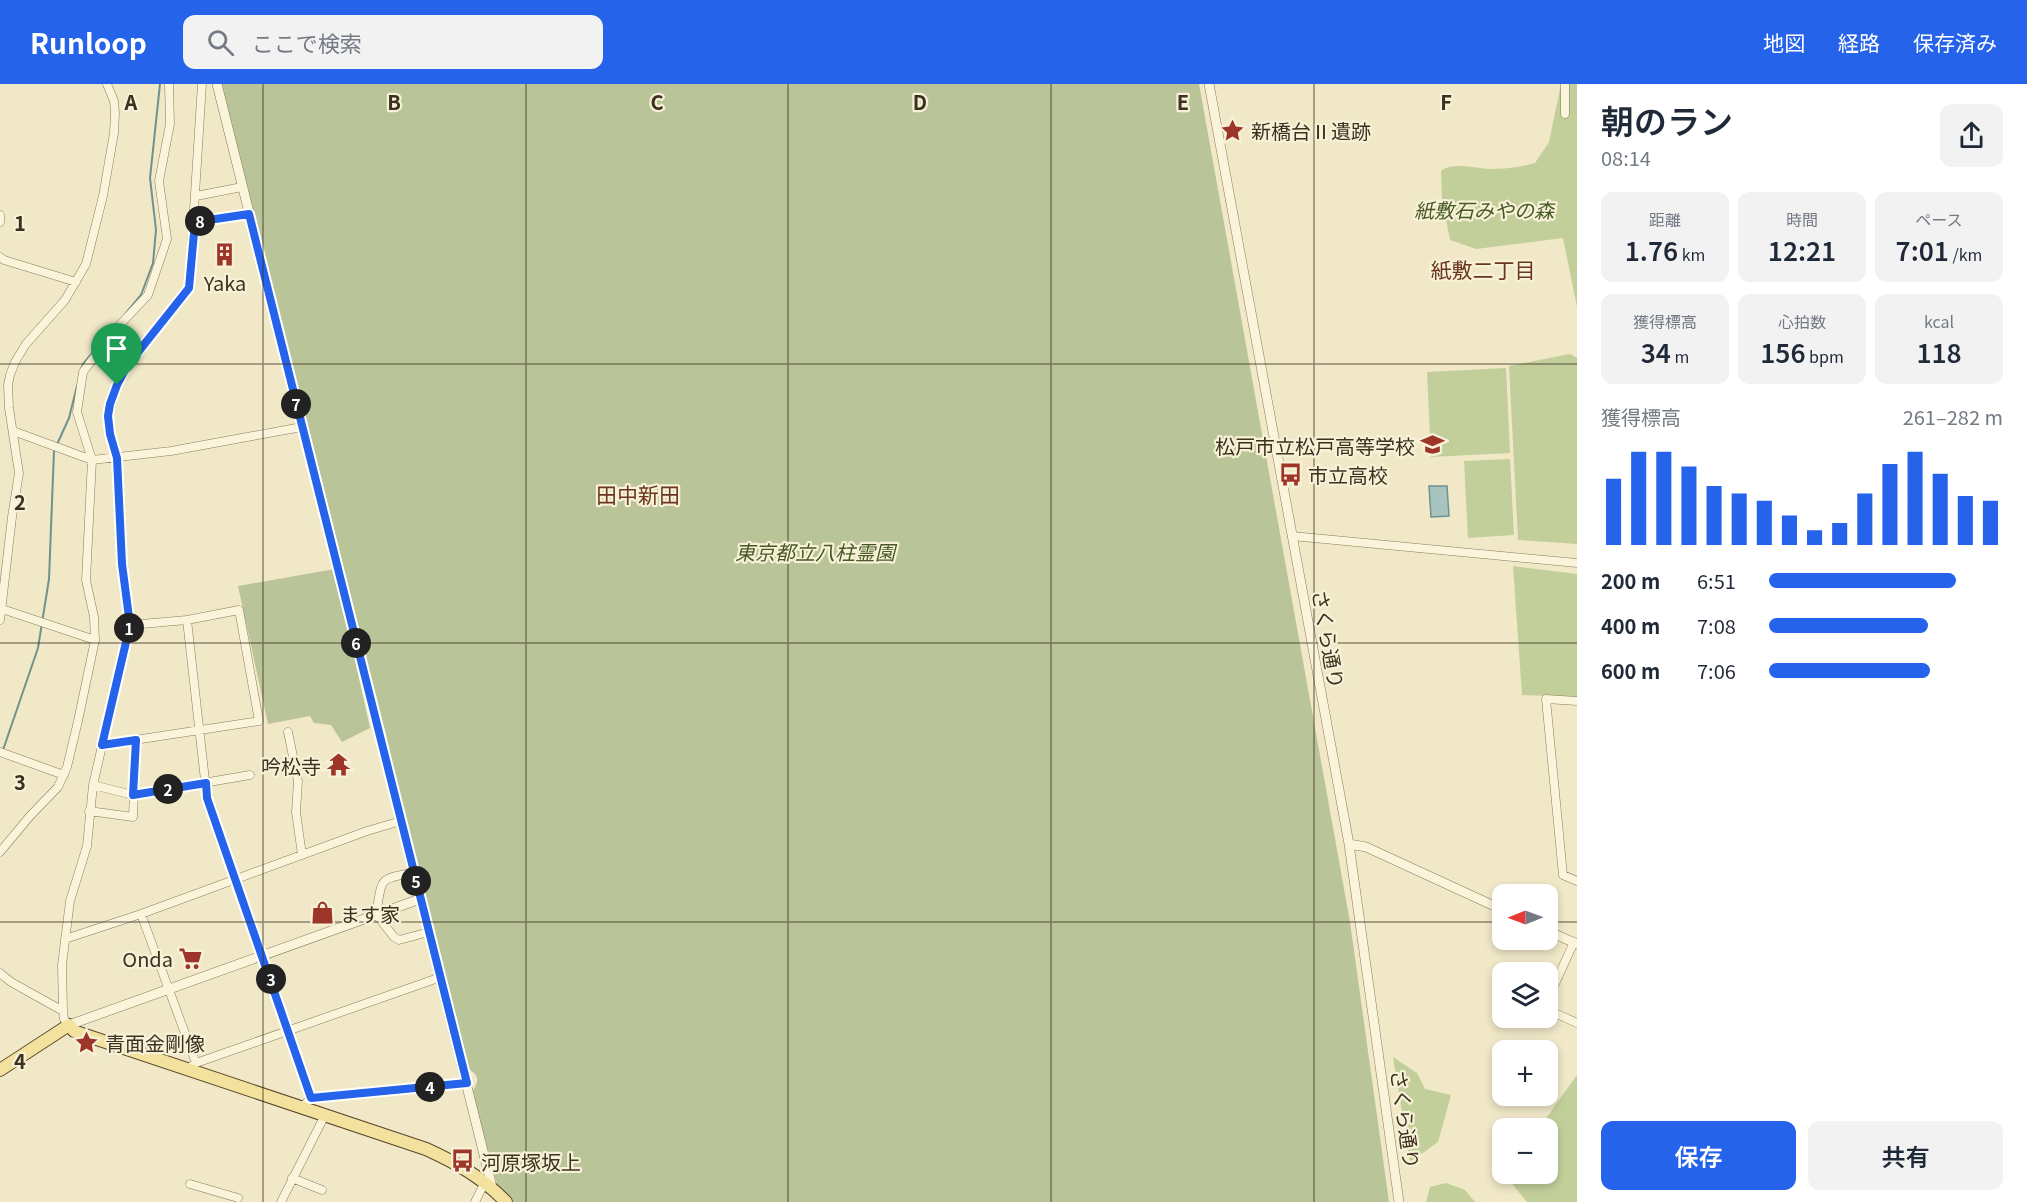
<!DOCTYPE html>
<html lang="ja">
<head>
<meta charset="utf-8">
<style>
  :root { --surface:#fff; --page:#f2f2f3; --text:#1f2937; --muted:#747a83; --accent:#2563eb }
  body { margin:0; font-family:Georgia,"Noto Sans JP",serif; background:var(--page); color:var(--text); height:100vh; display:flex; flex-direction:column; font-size:22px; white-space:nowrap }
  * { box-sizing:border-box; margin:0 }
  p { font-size:20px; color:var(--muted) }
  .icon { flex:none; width:33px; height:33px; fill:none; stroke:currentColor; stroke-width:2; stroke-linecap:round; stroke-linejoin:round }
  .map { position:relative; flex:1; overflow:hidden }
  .panel { display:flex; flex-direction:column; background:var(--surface); width:450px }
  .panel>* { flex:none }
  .needle { width:39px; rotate:269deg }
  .controls { position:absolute; left:1492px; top:800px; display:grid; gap:12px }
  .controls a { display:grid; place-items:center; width:66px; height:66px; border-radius:12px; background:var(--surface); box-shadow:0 3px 9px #0003; font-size:30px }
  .pin { position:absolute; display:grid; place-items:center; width:51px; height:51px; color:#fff; margin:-62px -26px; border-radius:50% 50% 50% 0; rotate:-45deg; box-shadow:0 0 6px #0007 }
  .pin .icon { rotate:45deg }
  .km { position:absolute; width:30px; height:30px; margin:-15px; border-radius:50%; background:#222; color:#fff; font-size:16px; line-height:30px; text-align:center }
  .round { display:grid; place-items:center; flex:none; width:63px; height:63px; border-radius:12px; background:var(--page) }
  .headline { display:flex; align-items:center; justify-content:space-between; height:102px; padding:0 24px }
  h1 { font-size:33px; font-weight:600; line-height:45px }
  .stats { display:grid; grid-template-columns:repeat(3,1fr); gap:9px; height:102px; padding:6px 24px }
  .stats div { display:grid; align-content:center; border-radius:12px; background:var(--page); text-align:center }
  .stats b { font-size:26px; font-weight:600 }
  .stats small { font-size:16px; font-weight:400 }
  .stats p { font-size:16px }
  .chart { height:168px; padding:12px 24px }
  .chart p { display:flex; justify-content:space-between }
  .chart svg { width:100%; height:108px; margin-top:6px; stroke:var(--accent); stroke-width:6 }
  .action { display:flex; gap:12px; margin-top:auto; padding:12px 24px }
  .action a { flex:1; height:69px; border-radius:12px; background:var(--accent); color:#fff; font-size:24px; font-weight:600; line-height:69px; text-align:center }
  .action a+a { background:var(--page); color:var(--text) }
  ul { padding:0 24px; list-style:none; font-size:20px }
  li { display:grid; grid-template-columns:96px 72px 1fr; align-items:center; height:45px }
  li i { height:15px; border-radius:8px; background:var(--accent) }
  header { display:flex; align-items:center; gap:36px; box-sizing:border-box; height:84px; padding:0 30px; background:var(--accent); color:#fff }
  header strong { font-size:28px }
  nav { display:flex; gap:33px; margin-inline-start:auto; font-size:21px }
  .search { width:420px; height:54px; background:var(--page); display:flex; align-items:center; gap:15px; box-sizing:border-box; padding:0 21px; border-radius:12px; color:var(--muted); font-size:22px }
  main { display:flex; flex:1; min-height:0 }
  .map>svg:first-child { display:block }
</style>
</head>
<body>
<header>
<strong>Runloop</strong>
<div class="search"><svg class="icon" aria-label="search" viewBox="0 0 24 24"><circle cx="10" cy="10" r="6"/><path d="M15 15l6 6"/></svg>ここで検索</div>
<nav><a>地図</a><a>経路</a><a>保存済み</a></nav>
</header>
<main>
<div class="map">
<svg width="1577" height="1118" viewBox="0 0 1577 1118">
  <rect width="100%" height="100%" fill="#f0e8c7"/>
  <!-- green -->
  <path fill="#c3cf9a" d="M1561,0H1577V223L1563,154L1476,165L1450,156L1442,113L1441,87C1454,77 1476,85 1492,85C1507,85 1520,83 1535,79L1549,58Z
    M1570,270L1577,274V460L1518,456L1509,282Z
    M1506,284L1510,369L1431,373L1427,288Z
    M1510,375L1514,451L1468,454L1464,377Z
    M1513,482L1577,490V613L1522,611Z
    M1393,973L1417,989L1425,1005L1451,1011L1438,1058L1410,1078Z
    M1577,991V1118H1527L1513,1101L1515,1089H1548V1044H1539Z
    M1446,1099L1465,1106L1475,1118H1426L1430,1103Z"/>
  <!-- cemetery -->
  <path fill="#bac499" d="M221,0H1199L1350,838L1389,1118H512L497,1100L472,1008C480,996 479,991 467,984L419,795L385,647Z
    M335,485L370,644L342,658L331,641L314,639L310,632L268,640L238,502Z"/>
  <!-- water -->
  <path fill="#a8c4bf" stroke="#6e938e" stroke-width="1.5" d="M1429,402H1447L1449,432L1431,433Z"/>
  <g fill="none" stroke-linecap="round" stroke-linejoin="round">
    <!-- stream -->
    <path stroke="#6e938e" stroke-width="2" d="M126,229L141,211L153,179L156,146L150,94L160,0
      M81,285L83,280L99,261
      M3,666L38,564L49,495L54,367L69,334L77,302"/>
    <defs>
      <path id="minor" d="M1565,30V0
        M196,112L242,103
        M0,131V138
        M195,138L249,130
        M0,173L4,176L76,198
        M13,347L92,376L171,367L302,343
        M1292,452L1577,479
        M2,525L95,556
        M0,536L12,433L19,389L9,324L8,301L10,291L15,278L26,260L65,216L86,180L103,112L114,49L115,29L114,17L107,0
        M130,541L187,536L207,714L311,1014L302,1023
        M1577,617L1546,615L1563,791L1577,797
        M288,648L298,697L296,728L302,771
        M102,661L259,637L239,526L187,536
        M0,668L64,691
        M93,701L133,711L250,691
        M89,727L133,733L136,656
        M0,768L30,732L58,703L67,683L78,637L95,556L94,533L86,496L92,376L77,328L83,288L115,246L148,211L167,155L159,97L170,40L169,0
        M414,788C377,796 383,793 376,830L394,853L399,856L429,848
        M141,830L196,979
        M65,855L141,830L367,747L401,737
        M0,889L11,898L63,927
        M1548,915L1574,858
        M1548,926L1577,939
        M69,941L64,935L63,927L62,881L70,817L87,762L93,701L130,541L122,480L117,374L110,350L108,332L117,301L127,282L189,204L202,0
        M187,985L196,979L441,893
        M311,1014L467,999
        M292,1094L322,1106
        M190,1100L238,1114
        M281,1118L325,1031
        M475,1118L485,1098"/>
      <path id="tertiary" d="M217,0L492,1103
        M1209,0L1349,760L1399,1118
        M1349,760L1366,763L1503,826
        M1548,847L1577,860
        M69,941L420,815"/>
      <path id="primary" d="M0,986L69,941L74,947L82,950L426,1065C457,1079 483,1094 506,1118"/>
    </defs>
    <!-- minor casing -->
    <use href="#minor" stroke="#8c7b5b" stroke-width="9"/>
    <!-- tertiary casing -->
    <use href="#tertiary" stroke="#8c7b5b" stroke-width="10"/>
    <!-- primary casing -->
    <use href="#primary" stroke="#5a482f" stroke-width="14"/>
    <!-- minor -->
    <use href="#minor" stroke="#faf4db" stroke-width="8"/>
    <!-- tertiary -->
    <use href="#tertiary" stroke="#faf4db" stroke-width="9"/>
    <!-- primary -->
    <use href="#primary" stroke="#f3e29e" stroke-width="12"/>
  </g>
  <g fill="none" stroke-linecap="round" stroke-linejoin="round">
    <defs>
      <path id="route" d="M249,130L467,999L311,1014L207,714L206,699L133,711L136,656L102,661L130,541L122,480L117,374L110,350L108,332L110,320L117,301L127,282L189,204L195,138Z"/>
    </defs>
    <!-- route casing -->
    <use href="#route" stroke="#fff" stroke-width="12"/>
    <!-- route -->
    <use href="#route" stroke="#2563eb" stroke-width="8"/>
  </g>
  <!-- grid -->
  <path fill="none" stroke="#3c311f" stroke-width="1.5" stroke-opacity="0.55" d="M263,0V1118M526,0V1118M788,0V1118M1051,0V1118M1314,0V1118M0,280H1577M0,559H1577M0,838H1503M1548,838H1577"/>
  <!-- icons -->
  <defs>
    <symbol id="sight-bare" viewBox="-9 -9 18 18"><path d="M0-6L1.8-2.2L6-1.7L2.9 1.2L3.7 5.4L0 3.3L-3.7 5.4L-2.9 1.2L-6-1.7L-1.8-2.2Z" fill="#9e3529" stroke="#f7f1d7" stroke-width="2.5" paint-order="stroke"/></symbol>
    <symbol id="building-bare" viewBox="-9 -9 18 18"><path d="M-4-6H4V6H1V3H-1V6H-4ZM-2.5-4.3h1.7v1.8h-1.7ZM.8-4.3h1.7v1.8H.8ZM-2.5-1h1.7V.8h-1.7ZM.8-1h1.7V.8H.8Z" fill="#9e3529" stroke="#f7f1d7" stroke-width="2.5" paint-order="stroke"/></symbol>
    <symbol id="school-bare" viewBox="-9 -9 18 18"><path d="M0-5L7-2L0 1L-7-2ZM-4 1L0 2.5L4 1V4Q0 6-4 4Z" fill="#9e3529" stroke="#f7f1d7" stroke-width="2.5" paint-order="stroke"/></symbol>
    <symbol id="bus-bare" viewBox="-9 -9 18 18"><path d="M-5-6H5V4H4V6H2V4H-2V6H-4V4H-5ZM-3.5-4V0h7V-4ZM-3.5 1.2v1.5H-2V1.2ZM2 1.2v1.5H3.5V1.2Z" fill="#9e3529" stroke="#f7f1d7" stroke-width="2.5" paint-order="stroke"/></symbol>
    <symbol id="temple-bare" viewBox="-9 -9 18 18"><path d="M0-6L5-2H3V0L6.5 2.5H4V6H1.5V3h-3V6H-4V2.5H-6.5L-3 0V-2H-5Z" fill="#9e3529" stroke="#f7f1d7" stroke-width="2.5" paint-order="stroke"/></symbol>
    <symbol id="shop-bare" viewBox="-9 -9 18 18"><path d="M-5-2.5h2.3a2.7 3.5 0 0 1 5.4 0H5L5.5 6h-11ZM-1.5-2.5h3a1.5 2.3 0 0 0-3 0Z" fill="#9e3529" stroke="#f7f1d7" stroke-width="2.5" paint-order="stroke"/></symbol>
    <symbol id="supermarket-bare" viewBox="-9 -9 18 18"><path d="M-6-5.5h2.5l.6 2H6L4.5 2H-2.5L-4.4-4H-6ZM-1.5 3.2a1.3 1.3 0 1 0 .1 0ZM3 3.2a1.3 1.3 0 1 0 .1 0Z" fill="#9e3529" stroke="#f7f1d7" stroke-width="2.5" paint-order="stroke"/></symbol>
  </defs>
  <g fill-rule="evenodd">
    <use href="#sight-bare" x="1216" y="30" width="33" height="33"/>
    <use href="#building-bare" x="208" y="154" width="33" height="33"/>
    <use href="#school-bare" x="1416" y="344" width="33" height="33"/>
    <use href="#bus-bare" x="1274" y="374" width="33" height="33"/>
    <use href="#temple-bare" x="322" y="664" width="33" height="33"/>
    <use href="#shop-bare" x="306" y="812" width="33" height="33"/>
    <use href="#supermarket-bare" x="174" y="858" width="33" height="33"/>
    <use href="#sight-bare" x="70" y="942" width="33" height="33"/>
    <use href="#bus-bare" x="446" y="1060" width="33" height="33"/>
  </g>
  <g text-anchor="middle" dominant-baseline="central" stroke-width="4.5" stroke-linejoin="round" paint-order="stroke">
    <!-- poi labels -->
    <g font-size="20" fill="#3c311f" stroke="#f7f1d7" text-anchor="start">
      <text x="1251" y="46">新橋台Ⅱ遺跡</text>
      <text x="225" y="198" text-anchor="middle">Yaka</text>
      <text x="1415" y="361" text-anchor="end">松戸市立松戸高等学校</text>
      <text x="1308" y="390">市立高校</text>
      <text x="321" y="681" text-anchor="end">吟松寺</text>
      <text x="340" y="829">ます家</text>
      <text x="173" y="874" text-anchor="end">Onda</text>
      <text x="105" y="958">青面金剛像</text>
      <text x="481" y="1077">河原塚坂上</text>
    </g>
    <!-- park labels -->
    <g font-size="20" font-style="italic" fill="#475925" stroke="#f7f1d7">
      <text x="1484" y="125">紙敷石みやの森</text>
      <text x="815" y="467">東京都立八柱霊園</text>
    </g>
    <!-- street labels -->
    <g font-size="20" fill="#3c311f" stroke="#f7f1d7">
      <text transform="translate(1329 555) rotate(80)">さくら通り</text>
      <text transform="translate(1406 1035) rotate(82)">さくら通り</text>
    </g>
    <!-- neighbourhood labels -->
    <g font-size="21" fill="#6a361d" stroke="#f7f1d7">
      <text x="1483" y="185">紙敷二丁目</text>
      <text x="638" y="410">田中新田</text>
    </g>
  </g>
  <g font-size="20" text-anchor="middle" font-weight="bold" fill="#3c311f" stroke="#f7f1d7" stroke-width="4.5" stroke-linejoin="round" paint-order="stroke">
    <text x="131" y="26">A</text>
    <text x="394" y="26">B</text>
    <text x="657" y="26">C</text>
    <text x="920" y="26">D</text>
    <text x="1183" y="26">E</text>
    <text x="1446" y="26">F</text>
    <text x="20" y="147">1</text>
    <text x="20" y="426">2</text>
    <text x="20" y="706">3</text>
    <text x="20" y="985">4</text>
  </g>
</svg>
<div class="controls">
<a><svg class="needle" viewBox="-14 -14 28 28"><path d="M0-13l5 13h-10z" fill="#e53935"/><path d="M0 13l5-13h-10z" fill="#747a83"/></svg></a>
<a><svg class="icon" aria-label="layers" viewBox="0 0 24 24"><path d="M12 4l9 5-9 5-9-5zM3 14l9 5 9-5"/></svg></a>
<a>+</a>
<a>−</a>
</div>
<div class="pin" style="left:117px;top:301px;background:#1e9e55"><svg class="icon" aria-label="arrive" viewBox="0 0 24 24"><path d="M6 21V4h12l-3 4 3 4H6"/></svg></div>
<b class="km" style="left:129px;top:544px">1</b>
<b class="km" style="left:168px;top:705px">2</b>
<b class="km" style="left:271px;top:895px">3</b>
<b class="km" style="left:430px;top:1003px">4</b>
<b class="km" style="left:416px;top:797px">5</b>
<b class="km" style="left:356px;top:559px">6</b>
<b class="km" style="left:296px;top:320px">7</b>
<b class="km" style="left:200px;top:137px">8</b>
</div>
<section class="panel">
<div class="headline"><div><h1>朝のラン</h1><p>08:14</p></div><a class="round"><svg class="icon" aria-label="share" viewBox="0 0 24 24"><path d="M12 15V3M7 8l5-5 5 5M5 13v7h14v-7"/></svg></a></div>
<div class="stats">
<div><p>距離</p><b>1.76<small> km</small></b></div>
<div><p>時間</p><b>12:21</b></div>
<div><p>ペース</p><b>7:01<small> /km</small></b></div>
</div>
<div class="stats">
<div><p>獲得標高</p><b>34<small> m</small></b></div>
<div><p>心拍数</p><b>156<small> bpm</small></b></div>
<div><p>kcal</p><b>118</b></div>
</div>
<div class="chart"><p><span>獲得標高</span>261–282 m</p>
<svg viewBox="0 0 160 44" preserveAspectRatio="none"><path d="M5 44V17M15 44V6M25 44V6M35 44V12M45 44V20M55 44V23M65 44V26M75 44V32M85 44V38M95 44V35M105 44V23M115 44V11M125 44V6M135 44V15M145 44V24M155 44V26"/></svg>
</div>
<ul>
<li><b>200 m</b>6:51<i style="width:80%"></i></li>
<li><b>400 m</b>7:08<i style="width:68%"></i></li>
<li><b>600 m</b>7:06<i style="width:69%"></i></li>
</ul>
<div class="action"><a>保存</a><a>共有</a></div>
</section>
</main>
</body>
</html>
